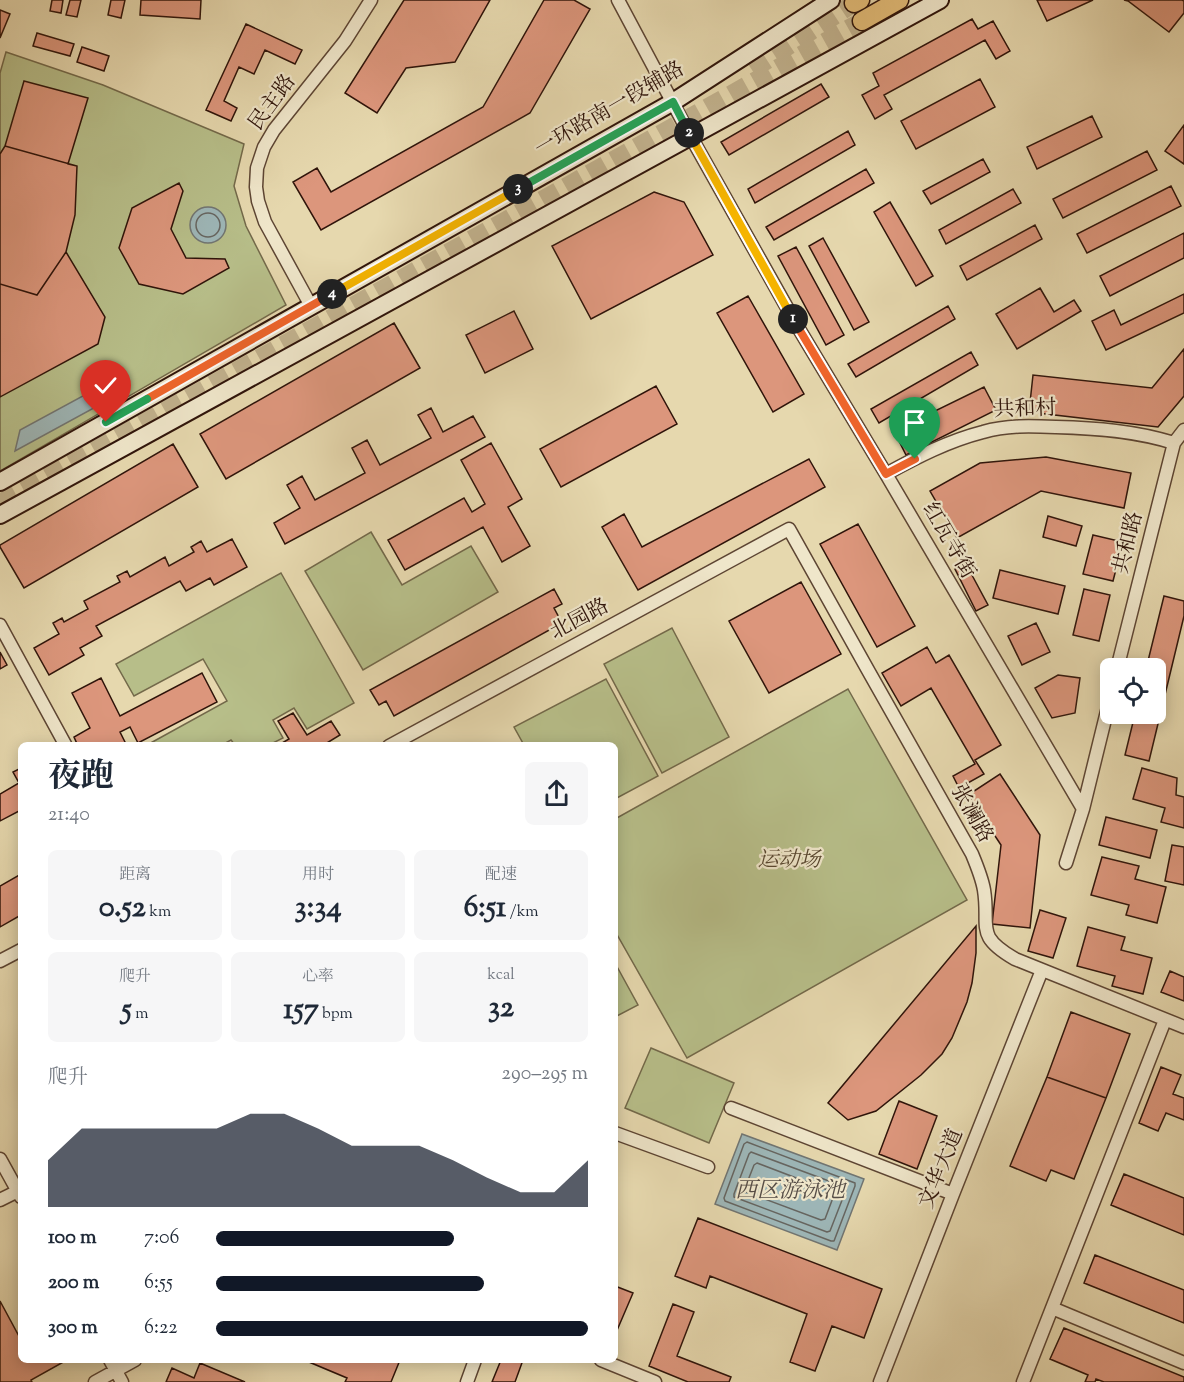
<!DOCTYPE html>
<html lang="zh">
<head>
<meta charset="utf-8">
<style>
  :root { --surface:#fff; --page:#f6f6f7; --text:#1f2937; --muted:#747a83; --accent:#111827 }
  body { margin:0; font-family:"Sorts Mill Goudy","Noto Serif SC",serif; background:var(--page); color:var(--text); height:100vh; display:flex; flex-direction:column; font-size:22px; white-space:nowrap }
  * { box-sizing:border-box; margin:0 }
  p { font-size:20px; color:var(--muted) }
  .icon { flex:none; width:33px; height:33px; fill:none; stroke:currentColor; stroke-width:2; stroke-linecap:round; stroke-linejoin:round }
  .map { position:relative; flex:1; overflow:hidden }
  .details { position:absolute; left:18px; top:742px; width:600px; height:621px; display:flex; flex-direction:column; background:var(--surface); border-radius:9px; box-shadow:0 3px 15px #0003 }
  .details>* { flex:none }
  .tools { position:absolute; left:1100px; top:658px; display:grid; gap:12px }
  .tools a { display:grid; place-items:center; width:66px; height:66px; border-radius:9px; background:var(--surface); box-shadow:0 3px 15px #0003; font-size:30px }
  .pin { position:absolute; display:grid; place-items:center; width:51px; height:51px; color:#fff; margin:-62px -26px; border-radius:50% 50% 50% 0; rotate:-45deg; box-shadow:0 0 6px #0007 }
  .pin .icon { rotate:45deg }
  .km { position:absolute; width:30px; height:30px; margin:-15px; border-radius:50%; background:#222; color:#fff; font-size:16px; line-height:30px; text-align:center }
  .round { display:grid; place-items:center; flex:none; width:63px; height:63px; border-radius:9px; background:var(--page) }
  .summary { display:flex; align-items:center; justify-content:space-between; height:102px; padding:0 30px }
  h1 { font-size:33px; font-weight:700; line-height:45px }
  .figures { display:grid; grid-template-columns:repeat(3,1fr); gap:9px; height:102px; padding:6px 30px }
  .figures div { display:grid; align-content:center; border-radius:9px; background:var(--page); text-align:center }
  .figures b { font-size:30px; font-weight:700 }
  .figures small { font-size:16px; font-weight:400 }
  .figures p { font-size:16px }
  .chart { height:168px; padding:12px 30px }
  .chart p { display:flex; justify-content:space-between }
  .chart svg { width:100%; height:108px; margin-top:6px; fill:var(--accent); opacity:.7 }
  ul { padding:0 30px; list-style:none; font-size:20px }
  li { display:grid; grid-template-columns:96px 72px 1fr; align-items:center; height:45px }
  li i { height:15px; border-radius:8px; background:var(--accent) }
  .map>svg:first-child { display:block }
</style>
</head>
<body>
<div class="map">
<svg width="1184" height="1382" viewBox="0 0 1184 1382">
  <rect width="100%" height="100%" fill="#e6d8ae"/>
  <filter id="stains"><feTurbulence type="fractalNoise" baseFrequency=".00333" numOctaves="4"/><feColorMatrix values="0 0 0 0 .2 0 0 0 0 .09 0 0 0 0 .02 0 0 0 .5 -.17"/></filter>
  <radialGradient id="worn" r=".72"><stop offset=".6" stop-color="#630" stop-opacity="0"/><stop offset="1" stop-color="#630" stop-opacity=".3"/></radialGradient>
  <!-- green -->
  <path fill="#b7be89" stroke="#73694a" stroke-width="1.5" d="M6,52L103,85L244,144L234,186L246,226L286,305L0,471V73Z
    M371,532L402,585L471,546L498,592L363,670L305,571Z
    M281,573L354,703L307,729L294,708L273,720L283,738L269,745H235L231,740L222,745H147L227,701L203,659L134,696L116,664Z
    M672,628L729,737L662,773L604,664Z
    M606,679L658,776L615,799V746L524,745L514,727Z
    M848,689L967,900L687,1058L615,931V819Z
    M615,963L638,1005L615,1017Z
    M651,1048L734,1083L709,1143L625,1108Z"/>
  <!-- water -->
  <path fill="#9db6b7" stroke="#717572" stroke-width="1.5" d="M190 225a18 18 0 1 1 36 0a18 18 0 1 1-36 0Z
    M103,385L125,391L15,451L20,430Z
    M742,1134L864,1179L837,1250L715,1204Z"/>
  <g fill="none" stroke-linecap="round" stroke-linejoin="round">
    <!-- shore -->
    <path stroke="#666560" stroke-width="1.5" d="M196 225a12 12 0 1 1 24 0a12 12 0 1 1-24 0Z
      M747,1142L855,1183V1186L834,1241H831L725,1201L724,1198L744,1144Z
      M751,1152L845,1187L846,1190L830,1231L827,1232L734,1197V1194L749,1154Z
      M757,1163L833,1192L834,1195L825,1219L821,1220L746,1192L745,1188L754,1165Z"/>
  </g>
  <!-- building -->
  <path fill="#dc967c" stroke="#2f140a" stroke-width="1.5" d="M52,0H63L61,13L50,11Z
    M70,0H81L77,17L66,15Z
    M111,0H125L121,18L108,15Z
    M141,0H201L200,19L140,15Z
    M404,0H490L455,62L406,68L377,113L345,93Z
    M544,0H574L590,9L530,113L321,230L293,182L317,168L331,192L483,107Z
    M1037,0H1093L1047,21Z
    M1124,0H1182L1184,1V13L1169,32L1128,1Z
    M0,10L10,14L0,38Z
    M972,19L978,29L993,21L1010,51L996,59L985,40L884,95L892,109L875,119L862,95L879,86L873,73Z
    M246,24L302,50L295,64L265,50L254,74L239,67L224,101L237,108L231,121L206,110Z
    M37,33L74,44L70,56L33,46Z
    M82,47L109,56L104,71L77,62Z
    M980,79L995,107L916,149L901,121Z
    M24,81L88,98L68,164L77,166L75,215L66,252L105,317L98,344L0,397V154L5,146Z
    M821,84L829,97L729,155L721,142Z
    M1092,116L1102,137L1037,169L1027,147Z
    M1184,125V164L1165,151Z
    M848,131L855,145L755,203L748,189Z
    M5,146L77,166L75,215L66,252L37,295L0,284V154Z
    M1147,151L1157,170L1063,218L1053,199Z
    M983,159L990,172L931,204L923,191Z
    M866,169L874,183L774,240L766,227Z
    M179,183L183,191L171,229L186,258L225,259L229,268L183,294L139,284L119,248L132,208Z
    M1171,186L1181,206L1087,253L1077,234Z
    M1013,189L1021,203L946,244L939,230Z
    M654,192L684,202L713,255L591,319L552,246Z
    M890,202L933,276L916,286L874,212Z
    M1035,225L1042,239L967,280L960,266Z
    M1184,233V258L1110,296L1100,276Z
    M823,238L869,322L854,330L809,246Z
    M796,247L844,335L826,345L778,256Z
    M1040,288L1054,312L1074,300L1081,311L1017,349L996,314Z
    M1184,294V313L1106,350L1092,321L1114,310L1121,325Z
    M748,296L804,394L773,412L717,313Z
    M948,306L955,319L856,377L848,364Z
    M514,311L533,349L485,373L466,335Z
    M394,323L420,368L226,479L200,434Z
    M1184,349V396L1158,427L1029,412L1033,375L1152,388Z
    M971,352L978,365L879,423L871,409Z
    M656,386L677,424L561,487L540,449Z
    M984,387L996,410L906,455L894,431Z
    M431,408L443,432L473,416L485,437L285,544L274,523L300,508L287,485L302,476L315,500L365,473L352,448L367,440L380,465L431,438L418,415Z
    M491,443L522,499L508,507L530,546L502,562L483,527L405,570L388,540L464,498L472,512L485,504L461,460Z
    M173,444L198,487L24,588L0,547V545Z
    M1046,457L1131,473L1124,508L1041,491L957,538L930,491L980,463Z
    M809,459L825,487L638,590L602,527L624,514L642,547Z
    M1048,516L1082,526L1076,546L1043,537Z
    M858,524L915,626L877,647L820,544Z
    M1093,535L1123,542L1113,581L1083,574Z
    M232,539L247,567L214,585L210,578L186,591L180,581L96,626L102,636L80,648L84,655L49,675L34,648L59,634L53,623L62,618L64,622L88,609L84,601L120,582L117,576L127,571L130,577L165,557L169,566L194,552L191,547L201,541L207,552Z
    M966,564L988,605L976,611L955,569Z
    M1000,570L1065,586L1058,614L993,598Z
    M801,582L841,654L769,693L729,621Z
    M554,589L562,604L554,608L562,623L394,716L386,701L379,705L370,690Z
    M1084,589L1110,595L1099,641L1073,635Z
    M1164,596L1184,601V616L1149,761L1125,755L1135,714H1155V669H1146Z
    M1036,623L1050,652L1022,665L1008,636Z
    M927,647L936,663L949,655L1001,745L975,760L984,774L959,788L953,776L975,764L931,688L901,706L882,673Z
    M0,652L7,665L0,669Z
    M202,673L217,702L138,743L130,727L120,732L127,746H78L74,737L90,728L72,693L101,678L120,716Z
    M1058,675L1080,678L1075,713L1052,718L1035,688Z
    M293,713L307,735L331,721L340,735L322,746H277L289,739L278,721Z
    M21,768V810L0,821V794L19,783L13,772Z
    M1142,768L1177,778L1176,795L1184,797V828L1161,822L1165,808L1133,799Z
    M1000,774L1040,835L1030,928L992,924L1001,845L968,795Z
    M1106,817L1157,830L1150,858L1099,845Z
    M1172,845L1184,847V885L1165,881Z
    M1102,857L1139,866L1135,879L1166,887L1157,923L1126,915L1129,905L1091,895Z
    M21,874V915L0,927V886Z
    M1040,910L1066,918L1053,958L1028,951Z
    M976,926V953L972,983L967,1002L952,1038L942,1054L921,1075L876,1111L848,1120L828,1103Z
    M1088,927L1125,937L1121,950L1152,958L1143,994L1112,986L1115,976L1077,966Z
    M1170,971L1184,977V1001L1161,992Z
    M1071,1012L1130,1034L1106,1098L1047,1077Z
    M1161,1067L1181,1075L1173,1094L1184,1098V1120L1166,1113L1158,1131L1139,1123Z
    M1047,1077L1106,1098L1074,1179L1051,1170L1046,1181L1010,1166Z
    M899,1101L937,1116L917,1169L879,1154Z
    M1124,1174L1184,1198V1235L1111,1205Z
    M698,1218L882,1289L864,1338L832,1326L815,1371L790,1362L807,1314L710,1276L706,1288L675,1276Z
    M1095,1255L1184,1290V1323L1084,1283Z
    M615,1286L633,1293L615,1335Z
    M0,1301L21,1340V1360H67L31,1380L32,1382H0Z
    M673,1304L694,1312L677,1356L731,1377L729,1382H688L649,1366Z
    M1064,1328L1184,1377V1382H1104L1096,1379L1095,1382H1085L1088,1375L1050,1359Z
    M310,1360H400L391,1382H345L347,1378L309,1362Z
    M501,1360H523L515,1382H492Z
    M200,1363L245,1382H166L172,1368L194,1378Z"/>
  <g fill="none" stroke-linecap="round" stroke-linejoin="round">
    <!-- primary-tunnel -->
    <path stroke="#c1b18d" stroke-width="18" stroke-dasharray="18 9" stroke-linecap="butt" d="M752,70L854,3
      M0,503L862,21"/>
    <defs>
      <path id="minor" d="M618,0L691,137L799,329L886,474L1083,809
        M311,306L265,222L258,201L256,187L257,168L264,147L274,130L345,41L371,0
        M886,474C917,457 948,441 983,432C1007,425 1031,426 1056,427C1096,428 1136,431 1174,443
        M0,625L66,746
        M1117,669L1174,443L1184,430
        M389,746L789,529L869,672L972,854C977,866 982,878 984,890C990,928 974,935 1015,959L1184,1027
        M1066,863L1083,809L1110,699
        M0,961L21,950
        M731,1108L953,1194
        M615,1133L708,1167
        M0,1159L21,1197
        M0,1200L18,1191
        M1052,1308L1184,1363
        M110,1360L122,1382
        M601,1360L655,1382
        M95,1382L135,1360
        M467,1382L475,1360
        M880,1382L953,1194L1042,970
        M1023,1382L1165,1020"/>
      <path id="secondary" d="M0,482L673,102L831,0
        M0,515L940,0"/>
      <path id="primary" d="M854,3L860,0
        M862,21L899,0"/>
    </defs>
    <!-- minor casing -->
    <use href="#minor" stroke="#5d4533" stroke-width="15"/>
    <!-- secondary casing -->
    <use href="#secondary" stroke="#2f140a" stroke-width="20"/>
    <!-- primary casing -->
    <use href="#primary" stroke="#2f140a" stroke-width="21"/>
    <!-- minor -->
    <use href="#minor" stroke="#efe6ca" stroke-width="12"/>
    <!-- secondary -->
    <use href="#secondary" stroke="#efe6ca" stroke-width="16"/>
    <!-- primary -->
    <use href="#primary" stroke="#e3bc77" stroke-width="18"/>
  </g>
  <g fill="none" stroke-linecap="round" stroke-linejoin="round">
    <defs>
      <path id="split-1" d="M793,319L886,474L915,459"/>
      <path id="split-2" d="M689,133L793,319"/>
      <path id="split-3" d="M518,189L673,102L689,133"/>
      <path id="split-4" d="M332,294L518,189"/>
      <path id="split-5" d="M147,399L332,294"/>
      <path id="split-6" d="M106,422L147,399"/>
    </defs>
    <!-- split-1 casing -->
    <use href="#split-1" stroke="#fff" stroke-width="12"/>
    <!-- split-2 casing -->
    <use href="#split-2" stroke="#fff" stroke-width="12"/>
    <!-- split-3 casing -->
    <use href="#split-3" stroke="#fff" stroke-width="12"/>
    <!-- split-4 casing -->
    <use href="#split-4" stroke="#fff" stroke-width="12"/>
    <!-- split-5 casing -->
    <use href="#split-5" stroke="#fff" stroke-width="12"/>
    <!-- split-6 casing -->
    <use href="#split-6" stroke="#fff" stroke-width="12"/>
    <!-- split-1 -->
    <use href="#split-1" stroke="#f0652b" stroke-width="8"/>
    <!-- split-2 -->
    <use href="#split-2" stroke="#f5b400" stroke-width="8"/>
    <!-- split-3 -->
    <use href="#split-3" stroke="#22a559" stroke-width="8"/>
    <!-- split-4 -->
    <use href="#split-4" stroke="#f5b400" stroke-width="8"/>
    <!-- split-5 -->
    <use href="#split-5" stroke="#f0652b" stroke-width="8"/>
    <!-- split-6 -->
    <use href="#split-6" stroke="#22a559" stroke-width="8"/>
  </g>
  <g text-anchor="middle" dominant-baseline="central" stroke-width="4.5" stroke-linejoin="round" paint-order="stroke">
    <!-- street labels -->
    <g font-size="21" fill="#2f140a" stroke="#efe6ca">
      <text transform="translate(273 103) rotate(-54)">民主路</text>
      <text transform="translate(610 110) rotate(-30)">一环路南一段辅路</text>
      <text transform="translate(1025 410) rotate(-2)">共和村</text>
      <text transform="translate(948 541) rotate(60)">红瓦寺街</text>
      <text transform="translate(1129 543) rotate(-76)">共和路</text>
      <text transform="translate(580 620) rotate(-28)">北园路</text>
      <text transform="translate(971 814) rotate(61)">张澜路</text>
      <text transform="translate(942 1169) rotate(-68)">文华大道</text>
    </g>
    <!-- park labels -->
    <g font-size="21" font-style="italic" fill="#584730" stroke="#efe6ca">
      <text x="789" y="861">运动场</text>
    </g>
    <!-- water labels -->
    <g font-size="22" font-style="italic" fill="#564d47" stroke="#efe6ca">
      <text x="790" y="1192">西区游泳池</text>
    </g>
  </g>
  <rect width="100%" height="100%" filter="url(#stains)"/>
  <rect width="100%" height="100%" fill="url(#worn)"/>
</svg>
<div class="tools">
<a><svg class="icon" aria-label="locate" viewBox="0 0 24 24"><circle cx="12" cy="12" r="6"/><path d="M12 2v4M12 18v4M2 12h4M18 12h4"/></svg></a>
</div>
<div class="pin" style="left:915px;top:459px;background:#1e9e55"><svg class="icon" aria-label="arrive" viewBox="0 0 24 24"><path d="M6 21V4h12l-3 4 3 4H6"/></svg></div>
<div class="pin" style="left:106px;top:422px;background:#d93025"><svg class="icon" aria-label="check" viewBox="0 0 24 24"><path d="M5 12l5 5 9-10"/></svg></div>
<b class="km" style="left:793px;top:319px">1</b>
<b class="km" style="left:689px;top:133px">2</b>
<b class="km" style="left:518px;top:189px">3</b>
<b class="km" style="left:332px;top:294px">4</b>
<section class="details">
<div class="summary"><div><h1>夜跑</h1><p>21:40</p></div><a class="round"><svg class="icon" aria-label="share" viewBox="0 0 24 24"><path d="M12 15V3M7 8l5-5 5 5M5 13v7h14v-7"/></svg></a></div>
<div class="figures">
<div><p>距离</p><b>0.52<small> km</small></b></div>
<div><p>用时</p><b>3:34</b></div>
<div><p>配速</p><b>6:51<small> /km</small></b></div>
</div>
<div class="figures">
<div><p>爬升</p><b>5<small> m</small></b></div>
<div><p>心率</p><b>157<small> bpm</small></b></div>
<div><p>kcal</p><b>32</b></div>
</div>
<div class="chart"><p><span>爬升</span>290–295 m</p>
<svg viewBox="0 0 160 44" preserveAspectRatio="none"><path d="M0 44V25L10 12L20 12L30 12L40 12L50 12L60 6L70 6L80 12L90 19L100 19L110 19L120 25L130 32L140 38L150 38L160 25V44z"/></svg>
</div>
<ul>
<li><b>100 m</b>7:06<i style="width:64%"></i></li>
<li><b>200 m</b>6:55<i style="width:72%"></i></li>
<li><b>300 m</b>6:22<i style="width:100%"></i></li>
</ul>
</section>
</div>
</body>
</html>
